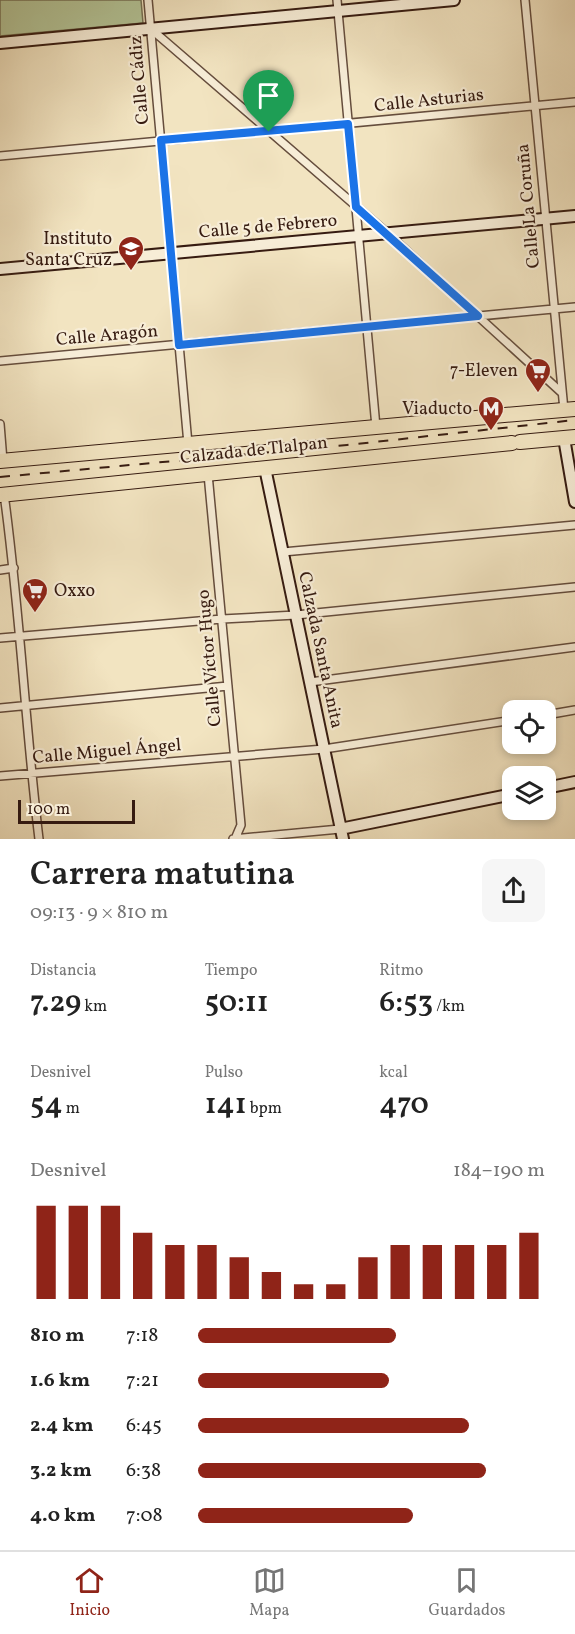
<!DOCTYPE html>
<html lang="es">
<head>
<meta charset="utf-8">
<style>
  :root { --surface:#fff; --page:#f6f6f6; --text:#222; --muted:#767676; --line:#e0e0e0; --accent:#8f2418 }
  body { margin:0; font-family:Vollkorn,serif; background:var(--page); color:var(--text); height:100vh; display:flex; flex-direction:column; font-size:22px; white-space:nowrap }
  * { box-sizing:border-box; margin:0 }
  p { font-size:20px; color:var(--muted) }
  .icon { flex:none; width:33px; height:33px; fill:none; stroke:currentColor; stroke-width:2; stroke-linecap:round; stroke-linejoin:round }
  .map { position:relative; height:839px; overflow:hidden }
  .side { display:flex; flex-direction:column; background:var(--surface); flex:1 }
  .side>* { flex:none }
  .tools { position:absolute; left:502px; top:700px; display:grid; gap:12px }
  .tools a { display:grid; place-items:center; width:54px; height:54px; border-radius:12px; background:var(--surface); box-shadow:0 3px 9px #0003; font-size:30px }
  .scale { position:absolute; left:18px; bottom:15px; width:117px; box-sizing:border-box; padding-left:6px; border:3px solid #361b11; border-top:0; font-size:16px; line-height:21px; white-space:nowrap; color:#361b11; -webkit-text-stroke:4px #f7edd7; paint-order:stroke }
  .pin { position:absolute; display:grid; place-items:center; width:51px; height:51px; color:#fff; margin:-62px -26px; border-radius:50% 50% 50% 0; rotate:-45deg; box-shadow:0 0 6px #0007 }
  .pin .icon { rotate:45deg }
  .round { display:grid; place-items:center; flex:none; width:63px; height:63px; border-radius:12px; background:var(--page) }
  .headline { display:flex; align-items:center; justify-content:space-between; height:102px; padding:0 30px }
  h1 { font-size:33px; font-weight:600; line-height:45px }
  .metrics { display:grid; grid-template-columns:repeat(3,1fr); gap:9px; height:102px; padding:6px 30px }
  .metrics div { display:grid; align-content:center }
  .metrics b { font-size:30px; font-weight:600 }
  .metrics small { font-size:16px; font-weight:400 }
  .metrics p { font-size:16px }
  .chart { height:168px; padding:12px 30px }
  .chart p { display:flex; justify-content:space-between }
  .chart svg { width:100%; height:108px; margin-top:6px; stroke:var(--accent); stroke-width:6 }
  ul { padding:0 30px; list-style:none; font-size:20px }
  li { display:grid; grid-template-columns:96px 72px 1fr; align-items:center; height:45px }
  li i { height:15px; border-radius:8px; background:var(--accent) }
  .tab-bar { display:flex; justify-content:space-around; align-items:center; height:84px; border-top:2px solid var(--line); background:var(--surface); font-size:16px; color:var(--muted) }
  .tab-bar a { display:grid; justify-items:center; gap:3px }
  .tab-bar .selected { color:var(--accent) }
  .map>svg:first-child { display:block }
</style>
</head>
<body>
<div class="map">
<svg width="575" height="839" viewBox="0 0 575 839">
  <rect width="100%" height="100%" fill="#f2e4c1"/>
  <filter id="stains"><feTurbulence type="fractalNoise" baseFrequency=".00333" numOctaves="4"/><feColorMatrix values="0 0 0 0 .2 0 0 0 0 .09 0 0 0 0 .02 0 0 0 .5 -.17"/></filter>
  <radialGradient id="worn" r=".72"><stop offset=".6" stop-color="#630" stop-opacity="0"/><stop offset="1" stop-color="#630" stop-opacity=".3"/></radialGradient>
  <!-- park -->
  <path fill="#b4c598" stroke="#757054" stroke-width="1.5" d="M0,0H141L143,23L0,36Z"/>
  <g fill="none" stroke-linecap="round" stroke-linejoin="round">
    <defs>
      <path id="street" d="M148,0L188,444
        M337,0L376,427
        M525,0L564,410
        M151,29L386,232L562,393
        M0,156L575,102
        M0,361L575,307
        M0,424L3,461
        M208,474L241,825L235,839
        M4,494C20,609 25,724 39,839
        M283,552L575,525
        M0,570L14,568
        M0,638L222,619L296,615L575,587
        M310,682L575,647
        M0,708L228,686
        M546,715L575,710
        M0,776L324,749L513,720
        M233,839L340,829"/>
      <path id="secondary" d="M0,43L454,0
        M0,269L575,216
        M564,438L575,502
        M265,468L343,839
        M546,788L575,782
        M340,829L513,794"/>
      <path id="highway" d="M493,416L575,409
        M520,442L575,437
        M0,461L487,417
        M0,495L512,443"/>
    </defs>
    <!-- street casing -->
    <use href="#street" stroke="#654d3d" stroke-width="10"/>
    <!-- secondary casing -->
    <use href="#secondary" stroke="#361b11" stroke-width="14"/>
    <!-- highway casing -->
    <use href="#highway" stroke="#361b11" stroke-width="16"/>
    <!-- street -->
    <use href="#street" stroke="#f7edd7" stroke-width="7"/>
    <!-- secondary -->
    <use href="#secondary" stroke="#f7edd7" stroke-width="10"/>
    <!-- highway -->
    <use href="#highway" stroke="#f2e4c1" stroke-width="14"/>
    <!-- rail -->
    <path stroke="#361b11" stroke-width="2" stroke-dasharray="10 10" stroke-linecap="butt" d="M0,477L347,445L575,420"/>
  </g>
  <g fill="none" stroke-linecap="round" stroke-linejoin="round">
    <defs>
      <path id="route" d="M348,124L356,207L478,316L179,345L161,140Z"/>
    </defs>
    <!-- route casing -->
    <use href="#route" stroke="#fff" stroke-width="12"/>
    <!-- route -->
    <use href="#route" stroke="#1a73e8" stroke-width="8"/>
  </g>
  <!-- icons -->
  <defs>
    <symbol id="school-pin" viewBox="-11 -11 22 30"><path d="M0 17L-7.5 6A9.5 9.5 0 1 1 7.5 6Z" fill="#8f2418" stroke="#f7edd7"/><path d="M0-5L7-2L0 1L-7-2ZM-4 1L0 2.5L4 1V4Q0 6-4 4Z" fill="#fff"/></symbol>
    <symbol id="supermarket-pin" viewBox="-11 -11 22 30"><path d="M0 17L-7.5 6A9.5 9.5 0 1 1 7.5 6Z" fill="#8f2418" stroke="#f7edd7"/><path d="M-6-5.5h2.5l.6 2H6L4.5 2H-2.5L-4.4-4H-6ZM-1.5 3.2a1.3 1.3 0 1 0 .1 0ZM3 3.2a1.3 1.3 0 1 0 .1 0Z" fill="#fff"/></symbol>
    <symbol id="metro-pin" viewBox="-11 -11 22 30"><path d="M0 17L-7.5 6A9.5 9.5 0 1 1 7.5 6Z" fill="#8f2418" stroke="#f7edd7"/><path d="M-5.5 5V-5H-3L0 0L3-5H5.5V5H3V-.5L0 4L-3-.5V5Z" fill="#fff"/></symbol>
  </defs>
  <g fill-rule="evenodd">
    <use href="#school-pin" x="116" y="234" width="30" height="40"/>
    <use href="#supermarket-pin" x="523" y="356" width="30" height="40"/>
    <use href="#metro-pin" x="476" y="394" width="30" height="40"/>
    <use href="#supermarket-pin" x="20" y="576" width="30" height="40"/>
  </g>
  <g text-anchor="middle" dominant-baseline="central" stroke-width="4.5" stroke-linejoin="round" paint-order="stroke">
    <!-- street labels -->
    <g font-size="18" fill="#361b11" stroke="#f7edd7">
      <text transform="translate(140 80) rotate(-95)">Calle Cádiz</text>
      <text transform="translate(429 101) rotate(-6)">Calle Asturias</text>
      <text transform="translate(529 206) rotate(-95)">Calle La Coruña</text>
      <text transform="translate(268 227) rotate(-5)">Calle 5 de Febrero</text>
      <text transform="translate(107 336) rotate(-5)">Calle Aragón</text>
      <text transform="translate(254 451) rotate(-6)">Calzada de Tlalpan</text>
      <text transform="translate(320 650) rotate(78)">Calzada Santa Anita</text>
      <text transform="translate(210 658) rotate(-95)">Calle Víctor Hugo</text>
      <text transform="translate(107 752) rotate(-5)">Calle Miguel Ángel</text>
    </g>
    <!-- poi labels -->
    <g font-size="18" fill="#361b11" stroke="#f7edd7" text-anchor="end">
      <text x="112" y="239">Instituto<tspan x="112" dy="21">Santa Cruz</tspan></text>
      <text x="518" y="371">7-Eleven</text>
      <text x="472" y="409">Viaducto</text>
      <text x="54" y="591" text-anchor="start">Oxxo</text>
    </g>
  </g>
  <rect width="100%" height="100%" filter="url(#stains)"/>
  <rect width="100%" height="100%" fill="url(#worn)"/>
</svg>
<div class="tools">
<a><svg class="icon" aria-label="locate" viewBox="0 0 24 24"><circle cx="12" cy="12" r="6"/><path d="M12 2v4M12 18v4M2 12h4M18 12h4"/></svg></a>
<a><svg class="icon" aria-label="layers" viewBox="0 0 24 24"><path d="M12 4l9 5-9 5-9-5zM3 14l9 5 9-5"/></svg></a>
</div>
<div class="scale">100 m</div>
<div class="pin" style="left:269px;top:132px;background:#1e9e55"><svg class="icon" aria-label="arrive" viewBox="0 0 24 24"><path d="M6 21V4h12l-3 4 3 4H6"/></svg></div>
</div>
<section class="side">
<div class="headline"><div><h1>Carrera matutina</h1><p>09:13 · 9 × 810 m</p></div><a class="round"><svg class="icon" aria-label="share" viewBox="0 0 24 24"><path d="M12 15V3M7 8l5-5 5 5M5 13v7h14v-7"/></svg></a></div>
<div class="metrics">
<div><p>Distancia</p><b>7.29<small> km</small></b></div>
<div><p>Tiempo</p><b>50:11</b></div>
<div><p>Ritmo</p><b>6:53<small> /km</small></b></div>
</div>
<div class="metrics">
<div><p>Desnivel</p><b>54<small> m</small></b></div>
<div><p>Pulso</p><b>141<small> bpm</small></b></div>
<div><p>kcal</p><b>470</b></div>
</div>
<div class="chart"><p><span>Desnivel</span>184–190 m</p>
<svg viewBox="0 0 160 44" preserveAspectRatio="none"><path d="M5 44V6M15 44V6M25 44V6M35 44V17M45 44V22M55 44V22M65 44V27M75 44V33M85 44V38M95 44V38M105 44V27M115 44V22M125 44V22M135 44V22M145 44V22M155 44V17"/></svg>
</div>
<ul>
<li><b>810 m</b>7:18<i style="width:57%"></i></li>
<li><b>1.6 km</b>7:21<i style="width:55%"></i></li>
<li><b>2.4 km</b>6:45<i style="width:78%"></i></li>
<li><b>3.2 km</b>6:38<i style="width:83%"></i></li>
<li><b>4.0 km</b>7:08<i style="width:62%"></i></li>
</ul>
</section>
<nav class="tab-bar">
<a class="selected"><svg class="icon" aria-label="home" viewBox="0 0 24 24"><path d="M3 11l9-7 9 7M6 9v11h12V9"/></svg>Inicio</a>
<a><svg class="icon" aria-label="map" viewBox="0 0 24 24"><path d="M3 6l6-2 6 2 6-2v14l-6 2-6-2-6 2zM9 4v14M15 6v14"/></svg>Mapa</a>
<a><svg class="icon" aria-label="saved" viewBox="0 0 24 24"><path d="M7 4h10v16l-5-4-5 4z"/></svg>Guardados</a>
</nav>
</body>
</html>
